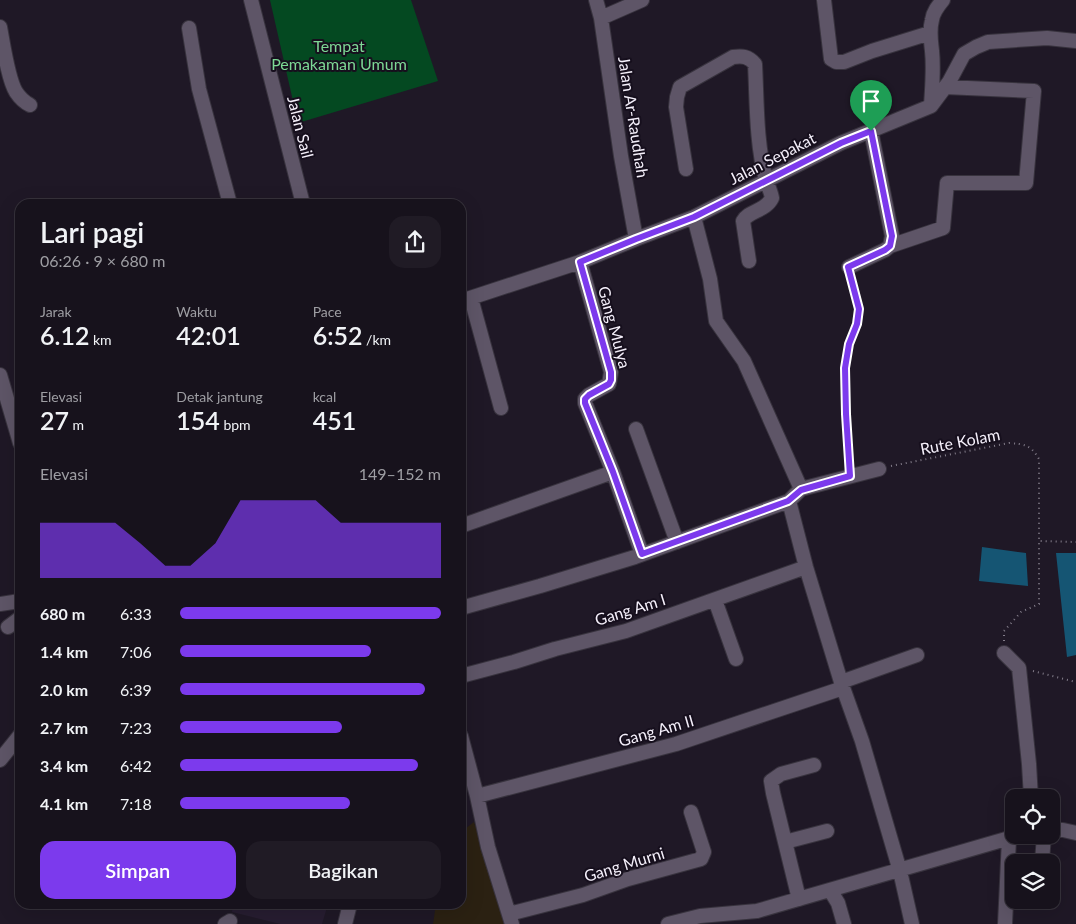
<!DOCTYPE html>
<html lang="id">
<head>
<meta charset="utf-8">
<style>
  :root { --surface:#17121c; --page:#201b25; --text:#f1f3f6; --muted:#9e9ea3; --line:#36323b; --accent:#7c3aed }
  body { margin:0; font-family:Lato,sans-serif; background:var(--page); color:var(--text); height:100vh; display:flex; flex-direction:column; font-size:19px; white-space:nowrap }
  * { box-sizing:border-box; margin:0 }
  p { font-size:16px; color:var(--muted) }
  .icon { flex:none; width:28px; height:28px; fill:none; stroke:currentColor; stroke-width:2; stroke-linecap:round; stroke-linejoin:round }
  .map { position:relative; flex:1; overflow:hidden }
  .side { position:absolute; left:15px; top:199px; width:451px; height:710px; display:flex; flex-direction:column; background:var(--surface); border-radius:15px; box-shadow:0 5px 20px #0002,0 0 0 1px var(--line) }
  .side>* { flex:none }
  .controls { position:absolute; left:1005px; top:789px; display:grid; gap:10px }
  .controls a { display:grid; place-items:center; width:55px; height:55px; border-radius:10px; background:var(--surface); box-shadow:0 5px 20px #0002,0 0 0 1px var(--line); font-size:25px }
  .pin { position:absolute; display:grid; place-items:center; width:42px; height:42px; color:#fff; margin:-51px -21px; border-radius:50% 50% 50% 0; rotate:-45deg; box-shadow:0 0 5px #0007 }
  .pin .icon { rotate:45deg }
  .round { display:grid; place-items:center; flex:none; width:52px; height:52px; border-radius:15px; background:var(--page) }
  .head { display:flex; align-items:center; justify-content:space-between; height:85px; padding:0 25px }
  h1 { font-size:28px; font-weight:600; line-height:38px }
  .metrics { display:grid; grid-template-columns:repeat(3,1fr); gap:8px; height:85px; padding:5px 25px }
  .metrics div { display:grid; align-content:center }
  .metrics b { font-size:25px; font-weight:600 }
  .metrics small { font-size:14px; font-weight:400 }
  .metrics p { font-size:14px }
  .chart { height:140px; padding:10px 25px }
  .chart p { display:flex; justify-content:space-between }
  .chart svg { width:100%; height:90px; margin-top:5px; fill:var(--accent); opacity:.7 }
  .button { display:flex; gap:10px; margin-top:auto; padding:10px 25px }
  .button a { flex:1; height:58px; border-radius:15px; background:var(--accent); color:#fff; font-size:20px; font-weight:600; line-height:58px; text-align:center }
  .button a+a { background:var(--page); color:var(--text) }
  ul { padding:0 25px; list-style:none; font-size:16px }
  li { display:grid; grid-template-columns:80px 60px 1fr; align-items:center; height:38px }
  li i { height:12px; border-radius:6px; background:var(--accent) }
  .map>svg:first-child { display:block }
</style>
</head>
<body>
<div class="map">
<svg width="1076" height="924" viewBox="0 0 1076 924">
  <rect width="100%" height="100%" fill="#1f1826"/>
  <!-- built -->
  <path fill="#271d31" d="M233,904H328L322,924H280L232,912Z"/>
  <!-- education -->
  <path fill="#2b2112" d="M474,822L506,924H433L436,904H461V832Z"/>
  <!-- green -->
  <path fill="#044921" d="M270,0H411L438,81L298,123Z"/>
  <!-- water -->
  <path fill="#155573" d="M982,547L1026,553L1028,586L979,581Z
    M1056,553H1076V655L1067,657Z"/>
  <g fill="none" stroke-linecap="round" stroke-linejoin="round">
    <defs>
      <path id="minor" d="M251,0L303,204
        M596,0L601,18L621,156L636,239
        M824,0L831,59L836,62H844L872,51L930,33
        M601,18L642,0
        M0,27C3,43 8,79 16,92C20,98 24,102 30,105
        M189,28L199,89L230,204
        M931,106C932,88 934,69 932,51C931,41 929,31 932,20C933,12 938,6 943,0
        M686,169L676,107L677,97L680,87L733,57C743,56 748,56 755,64C757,102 756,143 766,180C768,186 771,192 772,198C766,211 748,211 743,221L749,261
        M694,217L710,279L716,321L744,361L801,489
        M890,246L943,228L947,183H1026L1034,91L945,87
        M580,262L611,372L609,384L589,395L585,399V403L613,472L642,554
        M849,267L885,250L890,246L892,236L871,131
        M471,298L501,408
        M461,301L580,262L636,239L694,217L841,143L931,106L949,82L964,54L976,47L988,42L1047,38L1076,41
        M0,375L20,443
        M636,429L677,542
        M789,501L806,567L841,682L862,741L900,871L912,924
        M461,526L613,472
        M715,600L736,659
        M0,604L20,601
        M461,608L540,586L635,557L789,501L801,489L879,469
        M8,627L20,618
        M1004,653L1019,668L1029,764L1031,798
        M461,676L514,662L555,649L626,631L806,567
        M841,682L917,655
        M461,736L477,796L488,847L512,924
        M0,760L20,735
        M477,796L676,744L843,688
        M1051,830H1063L1076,833
        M785,842L827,831
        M1042,862L1044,835
        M830,890L838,903L844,924
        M799,899L773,793L771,781L781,774L814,765
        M509,914L583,895L628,879L701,859L704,852L691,812
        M225,924L230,921
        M345,924L350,904
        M668,924L700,916L757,911L1020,835
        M1005,924L1009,839"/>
    </defs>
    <!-- minor casing -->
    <use href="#minor" stroke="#38333e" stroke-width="16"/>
    <!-- path -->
    <path stroke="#827c89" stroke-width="2" stroke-dasharray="1 4" stroke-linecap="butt" d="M849,464L846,414L845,368L849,344L857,324L859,309L851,279
      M891,466L1009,443C1024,444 1031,445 1039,459V541L1076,542
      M1004,641V631L1021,612L1039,604V541
      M1033,671L1076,682"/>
    <!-- minor -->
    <use href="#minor" stroke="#5e5567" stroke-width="14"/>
  </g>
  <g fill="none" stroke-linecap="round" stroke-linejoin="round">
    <defs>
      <path id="route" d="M871,131L892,236L890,246L885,250L848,267L859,309L857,324L849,344L845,368L846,414L850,476L801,490L788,501L642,554L613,472L585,403V399L589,395L609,384L611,380V372L580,262L636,239L694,217L841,143Z"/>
    </defs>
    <!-- route casing -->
    <use href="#route" stroke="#fff" stroke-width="10"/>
    <!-- route -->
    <use href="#route" stroke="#7c3aed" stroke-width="6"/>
  </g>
  <g text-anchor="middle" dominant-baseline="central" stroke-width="4" stroke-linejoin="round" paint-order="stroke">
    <!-- park labels -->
    <g font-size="16" fill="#7dd895" stroke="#160f1d">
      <text x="339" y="45">Tempat<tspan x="339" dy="18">Pemakaman Umum</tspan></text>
    </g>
    <!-- street labels -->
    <g font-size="16" fill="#f5f0fb" stroke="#160f1d">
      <text transform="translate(634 117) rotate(81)">Jalan Ar-Raudhah</text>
      <text transform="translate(301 127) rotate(76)">Jalan Sail</text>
      <text transform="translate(772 158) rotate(-27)">Jalan Sepakat</text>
      <text transform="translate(615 327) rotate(75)">Gang Mulya</text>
      <text transform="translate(960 441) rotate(-11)">Rute Kolam</text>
      <text transform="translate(630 609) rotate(-17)">Gang Am I</text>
      <text transform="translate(656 730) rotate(-16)">Gang Am II</text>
      <text transform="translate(624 864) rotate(-17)">Gang Murni</text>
    </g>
  </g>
</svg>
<div class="controls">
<a><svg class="icon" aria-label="locate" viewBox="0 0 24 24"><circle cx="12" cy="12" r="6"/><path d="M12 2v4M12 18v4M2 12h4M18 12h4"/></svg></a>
<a><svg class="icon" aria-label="layers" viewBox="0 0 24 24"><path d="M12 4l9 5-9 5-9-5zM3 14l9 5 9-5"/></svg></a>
</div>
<div class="pin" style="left:871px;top:131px;background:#1e9e55"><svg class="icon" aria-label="arrive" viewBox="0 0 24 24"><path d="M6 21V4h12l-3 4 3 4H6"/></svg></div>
<section class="side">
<div class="head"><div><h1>Lari pagi</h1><p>06:26 · 9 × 680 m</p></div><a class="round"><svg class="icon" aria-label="share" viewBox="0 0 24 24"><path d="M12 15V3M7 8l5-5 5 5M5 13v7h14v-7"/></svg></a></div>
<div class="metrics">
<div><p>Jarak</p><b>6.12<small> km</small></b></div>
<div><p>Waktu</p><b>42:01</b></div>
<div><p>Pace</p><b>6:52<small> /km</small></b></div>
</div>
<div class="metrics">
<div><p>Elevasi</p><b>27<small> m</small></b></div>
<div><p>Detak jantung</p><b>154<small> bpm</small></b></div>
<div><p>kcal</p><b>451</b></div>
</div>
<div class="chart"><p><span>Elevasi</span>149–152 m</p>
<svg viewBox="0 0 160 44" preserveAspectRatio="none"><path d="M0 44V17L10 17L20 17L30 17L40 27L50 38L60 38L70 27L80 6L90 6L100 6L110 6L120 17L130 17L140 17L150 17L160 17V44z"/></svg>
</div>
<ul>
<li><b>680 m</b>6:33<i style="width:100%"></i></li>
<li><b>1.4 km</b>7:06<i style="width:73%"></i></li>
<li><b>2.0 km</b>6:39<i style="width:94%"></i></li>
<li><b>2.7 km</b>7:23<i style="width:62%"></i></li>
<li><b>3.4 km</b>6:42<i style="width:91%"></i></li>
<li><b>4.1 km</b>7:18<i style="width:65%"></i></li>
</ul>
<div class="button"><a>Simpan</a><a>Bagikan</a></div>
</section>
</div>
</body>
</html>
